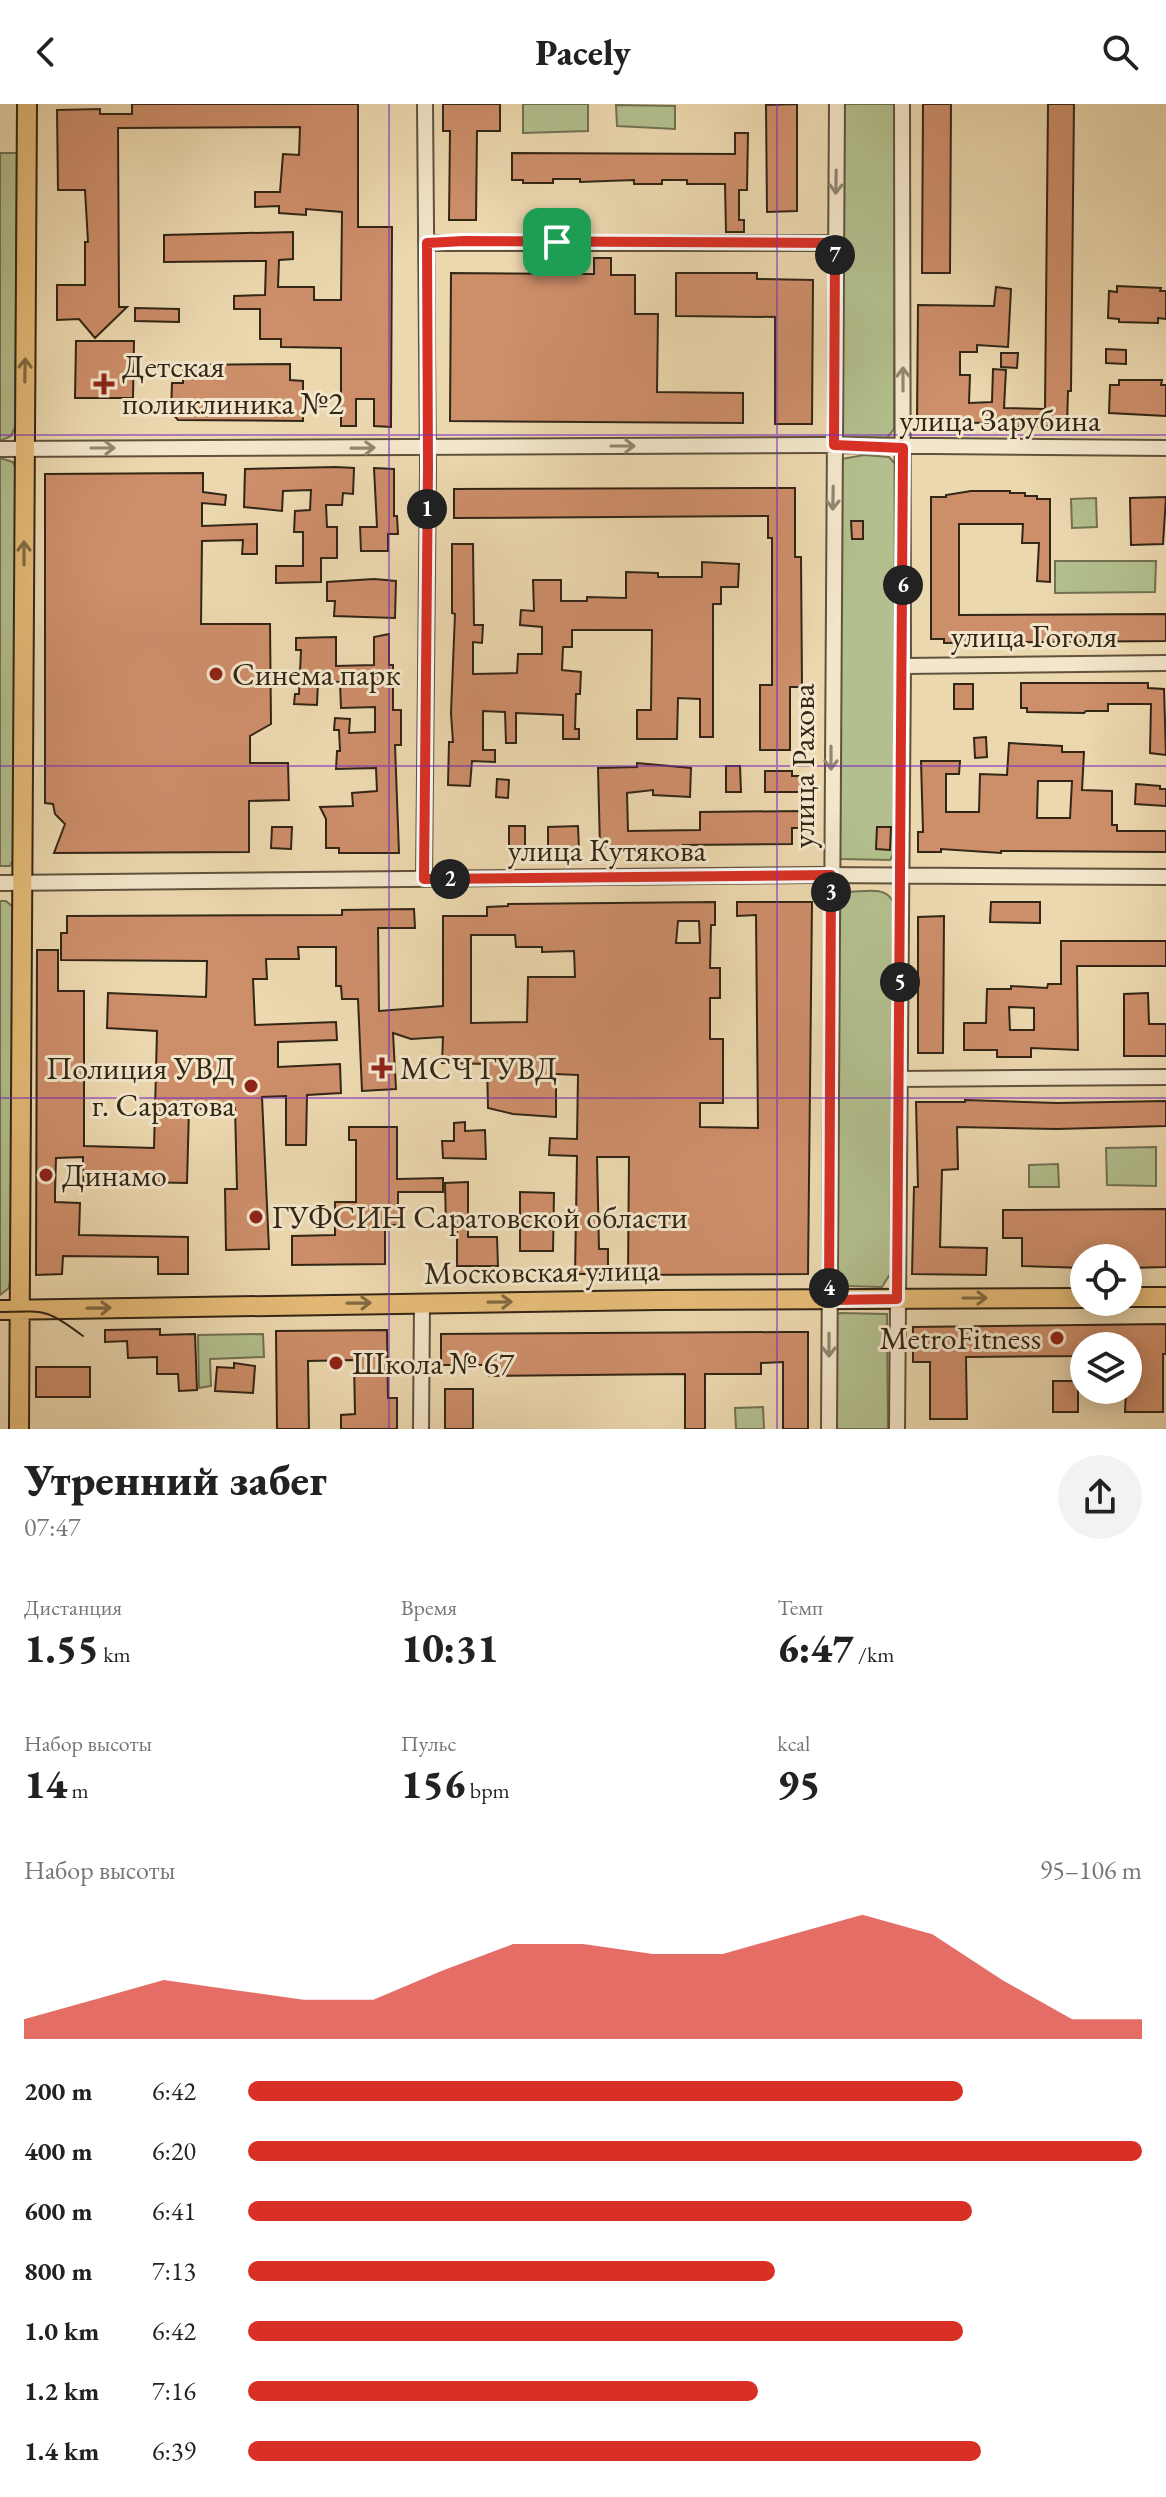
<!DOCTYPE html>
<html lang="ru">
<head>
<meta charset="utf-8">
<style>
  :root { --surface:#fff; --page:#f2f2f2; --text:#222; --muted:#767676; --accent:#d93025 }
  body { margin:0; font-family:"EB Garamond",serif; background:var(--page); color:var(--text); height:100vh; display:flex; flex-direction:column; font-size:30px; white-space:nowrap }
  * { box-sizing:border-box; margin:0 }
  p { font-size:26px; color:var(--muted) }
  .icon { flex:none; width:44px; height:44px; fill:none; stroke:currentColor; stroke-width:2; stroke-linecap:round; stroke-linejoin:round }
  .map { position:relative; height:1325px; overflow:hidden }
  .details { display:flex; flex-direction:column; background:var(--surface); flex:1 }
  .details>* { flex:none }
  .tools { position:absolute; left:1070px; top:1140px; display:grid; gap:16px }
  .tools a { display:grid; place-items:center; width:72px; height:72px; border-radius:50%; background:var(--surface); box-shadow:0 4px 20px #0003; font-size:40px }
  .pin { position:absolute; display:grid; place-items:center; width:68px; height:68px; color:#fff; margin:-34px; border-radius:16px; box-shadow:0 4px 12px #0006 }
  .km { position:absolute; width:40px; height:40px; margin:-20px; border-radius:50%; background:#222; color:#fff; font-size:22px; line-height:40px; text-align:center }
  .round { display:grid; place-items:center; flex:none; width:84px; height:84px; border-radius:42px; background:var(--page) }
  .headline { display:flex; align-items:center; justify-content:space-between; height:136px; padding:0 24px }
  h1 { font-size:44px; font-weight:800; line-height:60px }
  .stats { display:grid; grid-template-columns:repeat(3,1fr); gap:12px; height:136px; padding:8px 24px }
  .stats div { display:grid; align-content:center }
  .stats b { font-size:40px; font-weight:800 }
  .stats small { font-size:22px; font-weight:400 }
  .stats p { font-size:22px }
  .chart { height:224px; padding:16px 24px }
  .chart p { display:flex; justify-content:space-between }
  .chart svg { width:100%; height:144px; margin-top:8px; fill:var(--accent); opacity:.7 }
  ul { padding:0 24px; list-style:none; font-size:26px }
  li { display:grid; grid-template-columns:128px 96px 1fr; align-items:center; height:60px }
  li i { height:20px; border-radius:10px; background:var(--accent) }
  header { display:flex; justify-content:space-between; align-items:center; height:104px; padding:0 24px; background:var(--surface); font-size:36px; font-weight:800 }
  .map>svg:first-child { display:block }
</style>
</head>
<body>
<header><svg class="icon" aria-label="back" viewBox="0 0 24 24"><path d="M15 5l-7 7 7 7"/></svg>Pacely<svg class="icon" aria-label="search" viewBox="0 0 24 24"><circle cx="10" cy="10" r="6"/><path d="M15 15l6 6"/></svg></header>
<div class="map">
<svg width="1166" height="1325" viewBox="0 0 1166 1325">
  <rect width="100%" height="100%" fill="#ecd8af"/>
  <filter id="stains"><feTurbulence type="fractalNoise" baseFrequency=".0025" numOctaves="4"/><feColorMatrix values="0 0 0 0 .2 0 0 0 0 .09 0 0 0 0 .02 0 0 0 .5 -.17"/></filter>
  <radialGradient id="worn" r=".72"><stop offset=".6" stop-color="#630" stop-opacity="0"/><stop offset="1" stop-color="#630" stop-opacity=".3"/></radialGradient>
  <!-- green -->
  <path fill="#b3bf8e" stroke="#727252" stroke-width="2" d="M523,0H588V27L523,29Z
    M842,0H895L894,325L887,334L844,333L841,330Z
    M616,1L675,2V25L617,22Z
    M0,49H17L15,323L11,332L0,337Z
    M864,351L889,353L897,362L895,747L890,756L841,755L837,751L842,355Z
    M0,354L13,358L16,365L15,753L10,762H0Z
    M1096,394L1097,423L1072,424L1071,395Z
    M1055,457H1156L1155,488L1055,489Z
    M847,788C863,788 886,781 893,798L890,1170L882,1183L846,1182L838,1173V797L841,792Z
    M0,797H6L14,804L11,1168L9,1184L0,1191Z
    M1156,1043V1082L1107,1081L1106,1044Z
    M1058,1060L1059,1083H1029V1061Z
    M840,1209L887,1210L888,1325H835L837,1211Z
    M263,1230L264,1253L210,1255L211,1282L199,1284L198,1231Z
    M763,1303L764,1325H736L735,1304Z"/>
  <!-- building -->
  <path fill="#cd8e6a" stroke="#322616" stroke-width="2" fill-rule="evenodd" d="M132,0H358V123H392L391,323L374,322V295H356V322H341V244L281,243V235H260V205H234V192L265,191L266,157L164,158V131L293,128V155L279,156L278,183H314V196H341L342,108L306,105V111L279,109V102L255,103V88H280L283,50L299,51L300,23L118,24L119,203H127L95,234L79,215L57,216V181H85V138H88L85,86H58L57,6L100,5V10H132Z
    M443,0H500V27H477L476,116H449L450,27H443Z
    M797,0V107L767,108L766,1Z
    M923,0H951L950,169H922Z
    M1048,0H1074L1071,287H1068L1067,322L991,323V319L917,318L918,201L994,202L996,183L1011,185L1008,243L977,241V248H960V271H970L969,299L992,298L993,265L1006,266L1004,304L1045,305Z
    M735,29H748L747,86H739V116H744V128H726L725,80H687V76H662V80H634V76L580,78V75H553V79H523V76H512V49L735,50Z
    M594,154H611V171H635V210H658L657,288L743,289V319L450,317L451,169L594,170Z
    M676,169H757V175L813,176L812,320H775V213L676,212Z
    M1117,182L1161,184L1160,187H1166V215L1158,214V219L1119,218V215L1108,214L1109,187L1117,188Z
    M135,204L179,205V218L135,217Z
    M76,237H134L133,294H75Z
    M1106,245L1126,246V260L1106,259Z
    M1001,249H1018L1017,264L1001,263Z
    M290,260V276L303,277V317L178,316L171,308L172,279H183V261Z
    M1119,276H1162L1161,281H1166V312L1109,309L1110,281H1119Z
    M336,363L354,364L353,390L343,389L342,401H326L327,423H337V454H321V478L276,479V462H303V428H294L295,407L310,406L311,386L283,387L282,407L244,403L245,365Z
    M374,364L394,365V412H397L398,430H388V447H361L360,423H377Z
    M203,369V388L226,391L225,401L202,399V422L257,420V450H242L243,436L202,437L201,520H270L271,620L250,632V659H288L289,696L249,697V748L54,749L65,720L55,710L53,700L45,699V370Z
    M795,384V453H801L802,583H790V646H760V581H772V434H768V412L454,414V385Z
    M971,387H1010V389H1025V392H1037V395H1050V478L1037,477L1039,439H1022L1023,420H959V511L1166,510V537L944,539V535H931V393H946V391Z
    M1166,393L1163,440L1131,441L1130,394Z
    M851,417H863V435H852Z
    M452,440H473L474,521H483L482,539L473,538V570L517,569L518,550H542V523L520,521L521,506L534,507L533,476H561V497H587V493L626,494V468L658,469V473H702V458L739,460L738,483H721V500H713V633H700V595L678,594L677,635H637V606H651L652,526H572V543H563L562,566L581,568L580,590H576L575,625H579V635H563V611L516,609V639H506L505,608L483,607V646H495V658L472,657L470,682L448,681L449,638H453L451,609L455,510L452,509Z
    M374,475L396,477L395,514L334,512L335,497H327V478Z
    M389,530V561H393V606H401V641H395L399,749H339V744H326V715L320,703L353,702L352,689L377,687L376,664L336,665L337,647H340L339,626H334L335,614L350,615L349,629L375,628V603L341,604L340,578L318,577L317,601L294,600L295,590H299L301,546H296V534L336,533V562L374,561V533Z
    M1021,579H1148V584L1164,585L1166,651L1150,649L1151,600H1108V607H1086L1084,609L1027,608V604H1021Z
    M954,580H973V605H954Z
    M986,633L987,653L975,654L974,634Z
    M1009,639L1062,642V648H1084L1082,686L1112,687V721H1117V727H1166V748L1001,747V749L941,745V748H918V728H923L921,657H960L959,670H946V708H979L980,670L1007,671ZM1038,677H1072L1070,714H1037Z
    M637,659L691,664L690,693L653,691V686L627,689L628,727L700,726V708L802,707V724H792V740L683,741V745L600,743L598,664L637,663Z
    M726,662H740L741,688H726Z
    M765,667H792V672H802V688H765Z
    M497,675L509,676L508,694L496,693Z
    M1136,680L1160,682V685H1166V702L1135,700Z
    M509,722H525V746H509Z
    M578,722L579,746H548V723Z
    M272,723H292L291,745L271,744Z
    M877,723H891L890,746L876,745Z
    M715,798V821H711L710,864H720V894H710V935H723V999H700V1023L758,1024L756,811L737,812V798H812L808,1170L628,1171L629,1053H597L599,1145H608V1170H575L577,1052L549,1051L550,1034L577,1035L578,971L556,970V1013L513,1010L488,1004L487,960L442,959L443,933L411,935L393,929L396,985L362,987L358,895H342L341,882H336V843H298L299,855H266L267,875H253L255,921L336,918L337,936L278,938V963L340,960L341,989L307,991L306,1041H286V992L262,993L269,1145L226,1146L225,1085H237L235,1004L189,1005L187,1079L83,1077V1053L56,1054L55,1088V1098L80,1099L79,1131L188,1133V1170H158V1153L63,1152L62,1170L36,1171L37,846H58V887H84V1042L154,1044L157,927L107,924L108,889L206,893L207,857L61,856V829H67V812L342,811V806L414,805L415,824H378L379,907L443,902V812H487V803L508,802V800ZM678,817H699L700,839H676ZM471,831H515L516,843H542V848L574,847L575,873H528L527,918L471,919Z
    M991,798H1040V819L990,818Z
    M944,812L943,949H918V813Z
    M1061,837H1166V862H1077L1078,946L1031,944V953H997V946H964V919H986L987,885H1011V882L1047,884L1048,880H1061ZM1009,903L1034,904V926H1010Z
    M1148,889L1149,920H1166V952H1124V890Z
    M965,996L1057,999L1166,997V1022L1057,1025L957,1023L958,1065L942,1066L940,1143L987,1144L986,1171L912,1170L914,1083H918L916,998H965Z
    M465,1018V1027L485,1026L486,1055L443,1054L442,1037H454V1019Z
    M349,1023H397V1075L443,1074V1088H398V1121H385V1160L292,1161V1132L335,1131V1098H356V1036H349Z
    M468,1078V1133H497L498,1162H457V1122H446L445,1079Z
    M520,1088L554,1089L553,1147H520Z
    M1166,1105V1163L1128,1164V1154H1084V1164L1022,1162V1134H1003V1106Z
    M1166,1220V1250H1163V1308H1125L1128,1242H1084V1252L966,1253L967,1315H930V1258H913V1223Z
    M160,1225V1231L195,1230L197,1286L179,1287L178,1270H157V1253L128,1254L127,1237L105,1238V1226Z
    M387,1226L388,1294H397V1325H341V1311L355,1310L354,1256L308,1257L309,1325H277L276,1227Z
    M785,1228H808V1325H783V1258L761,1259V1270H705V1325H685V1270L489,1272V1261H441V1230Z
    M234,1259L255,1262L253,1289L215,1287L217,1263L234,1264Z
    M36,1263H90V1293H36Z
    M1053,1277H1078V1308H1053Z
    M445,1285H473V1325H445Z"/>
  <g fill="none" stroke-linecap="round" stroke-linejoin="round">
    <defs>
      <path id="minor" d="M427,139H835
        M0,345L820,341L1166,344
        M903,562L1166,559
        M424,775L428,364L425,0
        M0,779L816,771L1166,773
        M899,975L1166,973
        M421,1325L422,1199
        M829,1325L837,0
        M897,1325L903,562L902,0"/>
      <path id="major" d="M1128,1193H1166
        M0,1206L658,1196L1084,1194
        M19,1325L27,0"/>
    </defs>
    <!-- minor casing -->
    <use href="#minor" stroke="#60523c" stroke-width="18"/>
    <!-- major casing -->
    <use href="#major" stroke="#322616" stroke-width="22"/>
    <!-- minor -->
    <use href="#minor" stroke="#f3e6cb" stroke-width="14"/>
    <!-- major -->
    <use href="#major" stroke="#e6bc78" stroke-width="18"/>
    <!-- tram -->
    <path stroke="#322616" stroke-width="2" d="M0,1208C45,1207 46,1204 83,1232"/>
  </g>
  <!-- one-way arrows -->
  <defs><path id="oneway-shaft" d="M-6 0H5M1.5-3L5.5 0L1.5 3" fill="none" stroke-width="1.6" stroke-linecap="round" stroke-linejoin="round" transform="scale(2)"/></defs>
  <g stroke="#928670">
    <use href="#oneway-shaft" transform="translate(836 78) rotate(91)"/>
    <use href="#oneway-shaft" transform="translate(903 275) rotate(-90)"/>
    <use href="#oneway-shaft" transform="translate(623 342)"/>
    <use href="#oneway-shaft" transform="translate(103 344)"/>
    <use href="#oneway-shaft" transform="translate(363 344) rotate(-1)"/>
    <use href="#oneway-shaft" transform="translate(833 394) rotate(91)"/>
    <use href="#oneway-shaft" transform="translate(831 654) rotate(90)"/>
    <use href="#oneway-shaft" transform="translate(829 1241) rotate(90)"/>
  </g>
  <g stroke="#836a42">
    <use href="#oneway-shaft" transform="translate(25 266) rotate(-89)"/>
    <use href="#oneway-shaft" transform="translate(24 449) rotate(-90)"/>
    <use href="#oneway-shaft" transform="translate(975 1194)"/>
    <use href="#oneway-shaft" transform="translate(500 1198) rotate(-1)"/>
    <use href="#oneway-shaft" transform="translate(359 1199) rotate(-1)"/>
    <use href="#oneway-shaft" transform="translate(99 1204) rotate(-1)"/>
  </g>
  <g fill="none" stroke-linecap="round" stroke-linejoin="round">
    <defs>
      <path id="route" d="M464,137L835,139L834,341L903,344L897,1195L829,1196L831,771L424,775L428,364L427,139Z"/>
    </defs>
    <!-- route casing -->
    <use href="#route" stroke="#fff" stroke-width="16"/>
    <!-- route -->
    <use href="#route" stroke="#d93025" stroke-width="10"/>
  </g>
  <!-- grid -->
  <path fill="none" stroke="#7b2cbf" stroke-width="2" stroke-opacity="0.55" d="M389,0V1325M777,0V1325M0,331H1166M0,662H1166M0,994H1166"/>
  <!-- markers -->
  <g fill="#8f2418" stroke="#f3e6cb" stroke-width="3">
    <path d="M100 268h8v8h8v8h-8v8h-8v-8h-8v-8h8z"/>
    <circle cx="216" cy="570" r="8"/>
    <path d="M378 952h8v8h8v8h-8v8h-8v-8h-8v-8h8z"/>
    <circle cx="251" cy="982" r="8"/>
    <circle cx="46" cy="1071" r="8"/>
    <circle cx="256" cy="1113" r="8"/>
    <circle cx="1057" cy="1234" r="8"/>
    <circle cx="336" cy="1259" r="8"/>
  </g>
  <g text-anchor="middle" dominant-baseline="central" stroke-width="6" stroke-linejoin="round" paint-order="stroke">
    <!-- poi labels -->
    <g font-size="32" fill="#322616" stroke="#f3e6cb" text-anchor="start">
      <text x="122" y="262">Детская<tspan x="122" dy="37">поликлиника №2</tspan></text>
      <text x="232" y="570">Синема парк</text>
      <text x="235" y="964" text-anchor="end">Полиция УВД<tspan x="235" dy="37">г. Саратова</tspan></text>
      <text x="400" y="964">МСЧ ГУВД</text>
      <text x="62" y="1071">Динамо</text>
      <text x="272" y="1113">ГУФСИН Саратовской области</text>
      <text x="1041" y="1234" text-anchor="end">MetroFitness</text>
      <text x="352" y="1259">Школа № 67</text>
    </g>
    <!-- street labels -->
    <g font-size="32" fill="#322616" stroke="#f3e6cb">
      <text x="1000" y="316">улица Зарубина</text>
      <text x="1034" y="532">улица Гоголя</text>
      <text transform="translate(803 662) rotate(-90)">улица Рахова</text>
      <text x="607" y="746">улица Кутякова</text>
      <text transform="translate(542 1167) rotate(-1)">Московская улица</text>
    </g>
  </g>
  <rect width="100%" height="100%" filter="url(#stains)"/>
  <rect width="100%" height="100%" fill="url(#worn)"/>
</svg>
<div class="tools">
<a><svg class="icon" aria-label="locate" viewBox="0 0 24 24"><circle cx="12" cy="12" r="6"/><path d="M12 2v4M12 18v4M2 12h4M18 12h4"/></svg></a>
<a><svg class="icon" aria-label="layers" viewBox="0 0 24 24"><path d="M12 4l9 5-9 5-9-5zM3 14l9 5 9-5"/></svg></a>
</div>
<div class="pin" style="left:557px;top:138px;background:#1e9e55"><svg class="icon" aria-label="arrive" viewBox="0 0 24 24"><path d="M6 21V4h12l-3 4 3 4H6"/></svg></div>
<b class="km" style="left:427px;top:405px">1</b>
<b class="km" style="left:450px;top:775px">2</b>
<b class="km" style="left:831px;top:788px">3</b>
<b class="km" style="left:829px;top:1184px">4</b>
<b class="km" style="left:900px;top:878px">5</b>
<b class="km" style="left:903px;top:481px">6</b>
<b class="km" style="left:835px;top:151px">7</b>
</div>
<section class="details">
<div class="headline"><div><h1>Утренний забег</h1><p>07:47</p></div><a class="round"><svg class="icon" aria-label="share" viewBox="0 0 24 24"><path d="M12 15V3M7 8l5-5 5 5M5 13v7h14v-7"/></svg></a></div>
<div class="stats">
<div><p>Дистанция</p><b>1.55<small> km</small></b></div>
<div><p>Время</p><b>10:31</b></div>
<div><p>Темп</p><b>6:47<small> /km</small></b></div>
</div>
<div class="stats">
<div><p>Набор высоты</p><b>14<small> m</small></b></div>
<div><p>Пульс</p><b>156<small> bpm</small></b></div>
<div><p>kcal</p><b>95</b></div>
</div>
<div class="chart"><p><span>Набор высоты</span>95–106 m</p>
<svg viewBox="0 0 160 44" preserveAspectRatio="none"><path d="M0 44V38L10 32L20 26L30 29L40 32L50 32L60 23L70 15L80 15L90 18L100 18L110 12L120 6L130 12L140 26L150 38L160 38V44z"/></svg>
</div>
<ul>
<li><b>200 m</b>6:42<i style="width:80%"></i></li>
<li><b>400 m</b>6:20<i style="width:100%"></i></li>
<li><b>600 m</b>6:41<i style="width:81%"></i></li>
<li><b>800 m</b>7:13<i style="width:59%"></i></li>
<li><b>1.0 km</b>6:42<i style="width:80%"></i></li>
<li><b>1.2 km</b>7:16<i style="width:57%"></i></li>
<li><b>1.4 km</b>6:39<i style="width:82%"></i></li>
</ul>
</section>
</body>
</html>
